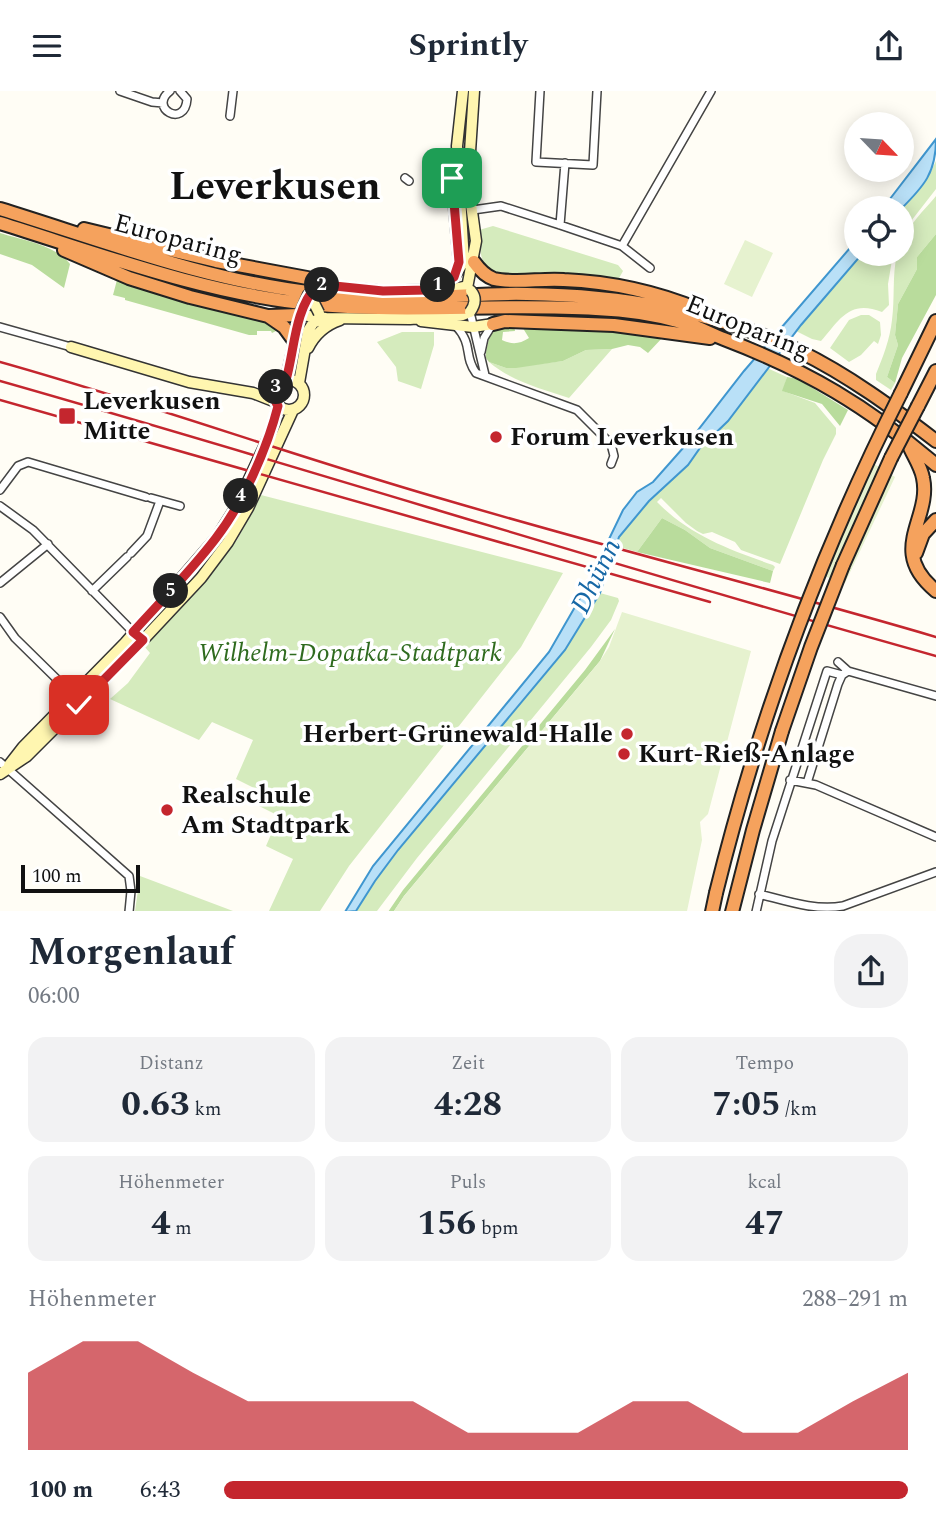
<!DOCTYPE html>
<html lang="de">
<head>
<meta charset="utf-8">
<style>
  :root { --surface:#fff; --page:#f2f2f3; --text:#1f2937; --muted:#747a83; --accent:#c4262e }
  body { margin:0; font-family:Spectral,serif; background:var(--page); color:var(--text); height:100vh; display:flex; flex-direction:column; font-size:26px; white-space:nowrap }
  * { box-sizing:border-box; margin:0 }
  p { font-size:23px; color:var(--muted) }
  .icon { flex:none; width:38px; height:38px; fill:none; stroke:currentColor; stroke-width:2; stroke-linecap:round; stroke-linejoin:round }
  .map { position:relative; height:820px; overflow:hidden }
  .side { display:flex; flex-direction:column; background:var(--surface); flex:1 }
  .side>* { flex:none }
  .needle { width:46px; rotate:115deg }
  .buttons { position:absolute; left:844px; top:21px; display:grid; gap:14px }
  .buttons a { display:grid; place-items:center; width:70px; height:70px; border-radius:50%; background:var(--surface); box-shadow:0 4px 18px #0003; font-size:35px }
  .scale { position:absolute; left:21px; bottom:18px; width:119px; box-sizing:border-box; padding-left:7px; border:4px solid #111; border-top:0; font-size:19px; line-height:24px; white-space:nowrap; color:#111; -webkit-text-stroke:5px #fff; paint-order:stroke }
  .pin { position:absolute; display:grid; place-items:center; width:60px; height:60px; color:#fff; margin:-30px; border-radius:14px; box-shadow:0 4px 10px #0006 }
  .km { position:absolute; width:35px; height:35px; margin:-18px; border-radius:50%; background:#222; color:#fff; font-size:19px; line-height:35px; text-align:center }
  .round { display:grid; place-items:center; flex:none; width:74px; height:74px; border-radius:28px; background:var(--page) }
  .head { display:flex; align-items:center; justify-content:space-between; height:119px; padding:0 28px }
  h1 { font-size:38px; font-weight:700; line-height:52px }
  .stats { display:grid; grid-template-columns:repeat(3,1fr); gap:10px; height:119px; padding:7px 28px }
  .stats div { display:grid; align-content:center; border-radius:18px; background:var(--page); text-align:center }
  .stats b { font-size:35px; font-weight:700 }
  .stats small { font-size:19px; font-weight:400 }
  .stats p { font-size:19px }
  .chart { height:196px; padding:14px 28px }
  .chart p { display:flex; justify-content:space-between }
  .chart svg { width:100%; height:126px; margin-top:7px; fill:var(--accent); opacity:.7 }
  ul { padding:0 28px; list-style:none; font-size:23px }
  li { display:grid; grid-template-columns:112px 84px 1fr; align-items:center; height:52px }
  li i { height:18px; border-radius:9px; background:var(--accent) }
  header { display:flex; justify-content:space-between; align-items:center; height:91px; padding:0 28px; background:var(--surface); font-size:32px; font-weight:700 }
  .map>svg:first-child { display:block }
</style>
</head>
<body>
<header><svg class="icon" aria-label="menu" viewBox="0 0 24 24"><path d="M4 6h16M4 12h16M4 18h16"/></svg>Sprintly<svg class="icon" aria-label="share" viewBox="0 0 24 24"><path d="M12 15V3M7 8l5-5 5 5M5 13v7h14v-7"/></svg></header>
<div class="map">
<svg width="936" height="821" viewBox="0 0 936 821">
  <rect width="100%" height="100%" fill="#fffdf5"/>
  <!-- green -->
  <path fill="#d5ebbd" d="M936,70V98L901,143V118L928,86Z
    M936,105V143L917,166V178L898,213L895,244L898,254L887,286L895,292L891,299L876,289V283C883,266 890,248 892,229C895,207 892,185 897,163H901C901,140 922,122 936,105Z
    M493,135L618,174L623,180L618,189L494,182C478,172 480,156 479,139Z
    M862,163H893L888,193L889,214L882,221C850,208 840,228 821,250L812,248L796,240Z
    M861,224H869L880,231L881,244L878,253L874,250L861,264L849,271L830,257L849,229Z
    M402,241H434V254L421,298L398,290L396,276L377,251Z
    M612,258L569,307C542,298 511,290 489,271L506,277L563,270L586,259Z
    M767,277L787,286L783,300L815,312L836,337V343L823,369L780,473L741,459L735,451L712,441L703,443L697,440L686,432L661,407L657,411C689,444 730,459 773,474L775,476L773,480L710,457L685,439L662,427L637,461L616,455L619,446L649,410L688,374L700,357L728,330Z
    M261,404L563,482L521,556L349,775L320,820H269L293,768L266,755L279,725L255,713L260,700L236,688L253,649L212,631L199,649L110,608L128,592L150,562L144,555L237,449Z
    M600,502L618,507L619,510L611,529L591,556L417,767L377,820L356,821L375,790L398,759L565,559Z
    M140,785L233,820H135Z"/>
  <!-- forest -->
  <path fill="#b9dc9c" d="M0,142C22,149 56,154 70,173L64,197L32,174L0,163Z
    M936,143V204L902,267L895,292L887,286L898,254L895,244L898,213L917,178V166Z
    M117,189L192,214L269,231L280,238L272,242L271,240H257V244H249L125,209V207L113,204Z
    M514,234L515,240L503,241L502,249C513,254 519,253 529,247L521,234L568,236L664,245L648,262L640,256L628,254L612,258L586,259L563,270L516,277H506L489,271L486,267V261L490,243L495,237Z
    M787,286L798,288L848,319L840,335L822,313L782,300Z
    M662,427L685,439L710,457L773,480L770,492L637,461Z
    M615,538L600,570L404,805L394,820L388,821L403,799L585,579Z"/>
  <!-- pitch -->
  <path fill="#e6f2cf" d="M745,149L773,162L752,206L724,193Z
    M863,366L895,386L845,492L811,481Z
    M622,521L751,560L708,723L700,731L702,749L687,820H394L404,805L600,570L609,556Z"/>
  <!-- water -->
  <path fill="#b9e0f7" stroke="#3f96cf" stroke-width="2" d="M936,48C936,82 924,95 901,118L883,117Z
    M856,150V163H862L801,234L728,330L700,357L688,374L649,410L619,446L600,502L565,559L398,759L375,790L356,820L345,821L373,775L549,561L583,502L623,419L637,401L653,391L691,348L744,280Z"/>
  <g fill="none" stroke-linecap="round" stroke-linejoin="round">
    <defs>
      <path id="street" d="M120,0L152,11L163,12
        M170,0C148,17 185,38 187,8L180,0
        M540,0L536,71L593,74L597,0
        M230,25L233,0
        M405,87L409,90
        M473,119L501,115L560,134L622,155L650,177
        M560,134L565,72
        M622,155L711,0
        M470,221L485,284
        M456,235C474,255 463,264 476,282L577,319L611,353L614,365L611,373
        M0,236L71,256
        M481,261L484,247L492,234
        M0,399L18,375L28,371L146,406
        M151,407L180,415
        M0,415L33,439L136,544
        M131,462L147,445L160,410
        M0,492L48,453
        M92,500L127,466
        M0,526L15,547L74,605
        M838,571L848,580L936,605
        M0,671L129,785L131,800L129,821
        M790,689L816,694L936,746
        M807,692L838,593L842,584L848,580
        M759,803C787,810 815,820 843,815L936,781
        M756,821L772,750L827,580L842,584"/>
      <path id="secondary" d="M453,71L452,93L459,171
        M321,194L383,200L427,199L439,201L464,196L471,200
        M467,197L476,150L468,91L474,0
        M427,199L431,195L454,186L464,170L457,55L463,0
        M300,224L326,227L410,228L463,224L470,221
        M421,230L473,236L493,233
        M71,256L189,291L253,302L276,311
        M308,257C315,243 325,234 340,229
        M274 304a15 15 0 1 1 30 0a15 15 0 1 1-30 0Z
        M286,289L301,220
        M299,292L308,240L313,232L325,227
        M9,674L23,656L125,552L217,446L236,416L250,386L272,339L278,315
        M0,683L27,665L143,549L201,487L228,451L248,417L293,319"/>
      <path id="highway" d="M0,118C104,150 207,190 316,202C355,206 393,207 432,206C464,205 495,202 527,203C619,204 716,220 799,260C848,284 893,317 936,350
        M0,132C100,163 206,203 311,213C406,223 501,212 596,218C625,219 658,224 685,232C698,236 711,243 724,248C808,280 867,315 936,374
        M84,138L216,170L318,189L325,194
        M64,159L129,187L190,206L268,225L300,224
        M474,171C479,178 485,185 494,188C516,193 542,187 564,189C611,191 657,201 700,219
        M268,225L284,236L295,251
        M493,233L505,230L614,234L710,247
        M901,302L936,230
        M918,315L936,280
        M908,352C912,363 921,375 923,387C932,428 886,459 936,500
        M916,462L923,443L936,429
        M843,474L891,367
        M712,821L716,802
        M732,821L753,739L782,640"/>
    </defs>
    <!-- street casing -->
    <use href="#street" stroke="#444" stroke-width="10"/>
    <!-- secondary casing -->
    <use href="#secondary" stroke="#333" stroke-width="13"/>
    <!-- highway casing -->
    <use href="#highway" stroke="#222" stroke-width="16"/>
    <!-- street -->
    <use href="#street" stroke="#fff" stroke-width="7"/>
    <!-- secondary -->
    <use href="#secondary" stroke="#fff6b0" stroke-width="10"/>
    <!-- highway -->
    <use href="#highway" stroke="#f5a25d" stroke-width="12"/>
    <!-- rail -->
    <path stroke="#c4262e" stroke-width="2.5" d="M0,271C150,313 296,366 446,409C609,457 773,498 936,546
      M0,290C313,379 623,478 936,565
      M0,309L710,511"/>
    <defs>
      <path id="secondary-bridge" d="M301,220L308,204L316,195
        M470,221C475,214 477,207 471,200
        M319,222L313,210L322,195"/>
      <path id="highway-bridge" d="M891,367L918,315
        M782,640L811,556L843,474
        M716,802C759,628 820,462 901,302"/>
    </defs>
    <!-- secondary-bridge casing -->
    <use href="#secondary-bridge" stroke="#333" stroke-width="13" stroke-linecap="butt"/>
    <!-- highway-bridge casing -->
    <use href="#highway-bridge" stroke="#222" stroke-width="16" stroke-linecap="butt"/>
    <!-- secondary-bridge -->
    <use href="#secondary-bridge" stroke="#fff6b0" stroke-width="10"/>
    <!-- highway-bridge -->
    <use href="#highway-bridge" stroke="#f5a25d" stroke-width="12"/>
  </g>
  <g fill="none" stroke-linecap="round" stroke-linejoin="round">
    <defs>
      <path id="route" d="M79,614L143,549L133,541C161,510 191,480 216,447C243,412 267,358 278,315C271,304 274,294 286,289C295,257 294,220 317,194H325L383,200L427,199L431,195L454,186L459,171L452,87"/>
    </defs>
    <!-- route casing -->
    <use href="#route" stroke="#fff" stroke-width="14"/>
    <!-- route -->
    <use href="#route" stroke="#c4262e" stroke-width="9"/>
  </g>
  <!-- markers -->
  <g fill="#c4262e" stroke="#fff" stroke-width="2.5">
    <rect x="58" y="316" width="18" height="18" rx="3.5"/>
    <circle cx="496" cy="346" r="7"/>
    <circle cx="627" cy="643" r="7"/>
    <circle cx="624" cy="663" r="7"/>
    <circle cx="167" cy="719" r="7"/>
  </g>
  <g text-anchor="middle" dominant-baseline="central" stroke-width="7" stroke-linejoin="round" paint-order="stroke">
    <!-- street labels -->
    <g font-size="26" fill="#111" stroke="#fff">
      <text transform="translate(178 148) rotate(15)">Europaring</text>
      <text transform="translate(748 236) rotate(22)">Europaring</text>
    </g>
    <!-- poi labels -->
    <g font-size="26" font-weight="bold" fill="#111" stroke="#fff" text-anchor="start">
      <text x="83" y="310">Leverkusen<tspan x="83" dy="30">Mitte</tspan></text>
      <text x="510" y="346">Forum Leverkusen</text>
      <text x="613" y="643" text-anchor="end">Herbert-Grünewald-Halle</text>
      <text x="638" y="663">Kurt-Rieß-Anlage</text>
      <text x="181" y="704">Realschule<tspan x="181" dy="30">Am Stadtpark</tspan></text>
    </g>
    <!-- park labels -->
    <g font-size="26" font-style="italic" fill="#2f6b1f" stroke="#fff">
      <text x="350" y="562">Wilhelm-Dopatka-Stadtpark</text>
    </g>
    <!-- water labels -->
    <g font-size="28" font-style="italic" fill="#1768a6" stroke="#fff">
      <text transform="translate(596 485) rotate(-64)">Dhünn</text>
    </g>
    <!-- town labels -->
    <g font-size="40" font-weight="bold" fill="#111" stroke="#fff">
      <text x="275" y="96">Leverkusen</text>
    </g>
  </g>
</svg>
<div class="buttons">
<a><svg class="needle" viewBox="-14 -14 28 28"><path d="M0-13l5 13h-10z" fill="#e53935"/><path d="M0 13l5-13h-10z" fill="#747a83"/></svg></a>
<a><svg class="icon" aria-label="locate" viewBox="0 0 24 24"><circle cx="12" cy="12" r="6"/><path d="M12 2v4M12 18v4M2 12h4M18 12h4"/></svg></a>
</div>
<div class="scale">100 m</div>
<div class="pin" style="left:452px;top:87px;background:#1e9e55"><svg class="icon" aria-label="arrive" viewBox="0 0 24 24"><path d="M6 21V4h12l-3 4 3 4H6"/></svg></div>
<div class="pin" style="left:79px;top:614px;background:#d93025"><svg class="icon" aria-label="check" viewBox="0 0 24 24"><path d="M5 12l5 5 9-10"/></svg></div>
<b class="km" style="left:438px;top:194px">1</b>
<b class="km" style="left:322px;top:194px">2</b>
<b class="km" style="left:276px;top:296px">3</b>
<b class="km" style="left:241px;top:405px">4</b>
<b class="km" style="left:171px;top:500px">5</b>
</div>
<section class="side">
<div class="head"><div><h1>Morgenlauf</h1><p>06:00</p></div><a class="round"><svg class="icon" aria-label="share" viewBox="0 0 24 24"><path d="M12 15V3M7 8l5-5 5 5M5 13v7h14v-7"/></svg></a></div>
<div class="stats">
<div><p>Distanz</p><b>0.63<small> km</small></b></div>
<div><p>Zeit</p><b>4:28</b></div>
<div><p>Tempo</p><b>7:05<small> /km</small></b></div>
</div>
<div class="stats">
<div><p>Höhenmeter</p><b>4<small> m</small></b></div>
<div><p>Puls</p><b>156<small> bpm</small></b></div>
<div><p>kcal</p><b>47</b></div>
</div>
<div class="chart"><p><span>Höhenmeter</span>288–291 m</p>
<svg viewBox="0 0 160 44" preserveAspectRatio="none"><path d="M0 44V17L10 6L20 6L30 17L40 27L50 27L60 27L70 27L80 38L90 38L100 38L110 27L120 27L130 38L140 38L150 27L160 17V44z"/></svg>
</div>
<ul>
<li><b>100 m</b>6:43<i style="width:100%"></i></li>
</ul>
</section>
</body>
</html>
